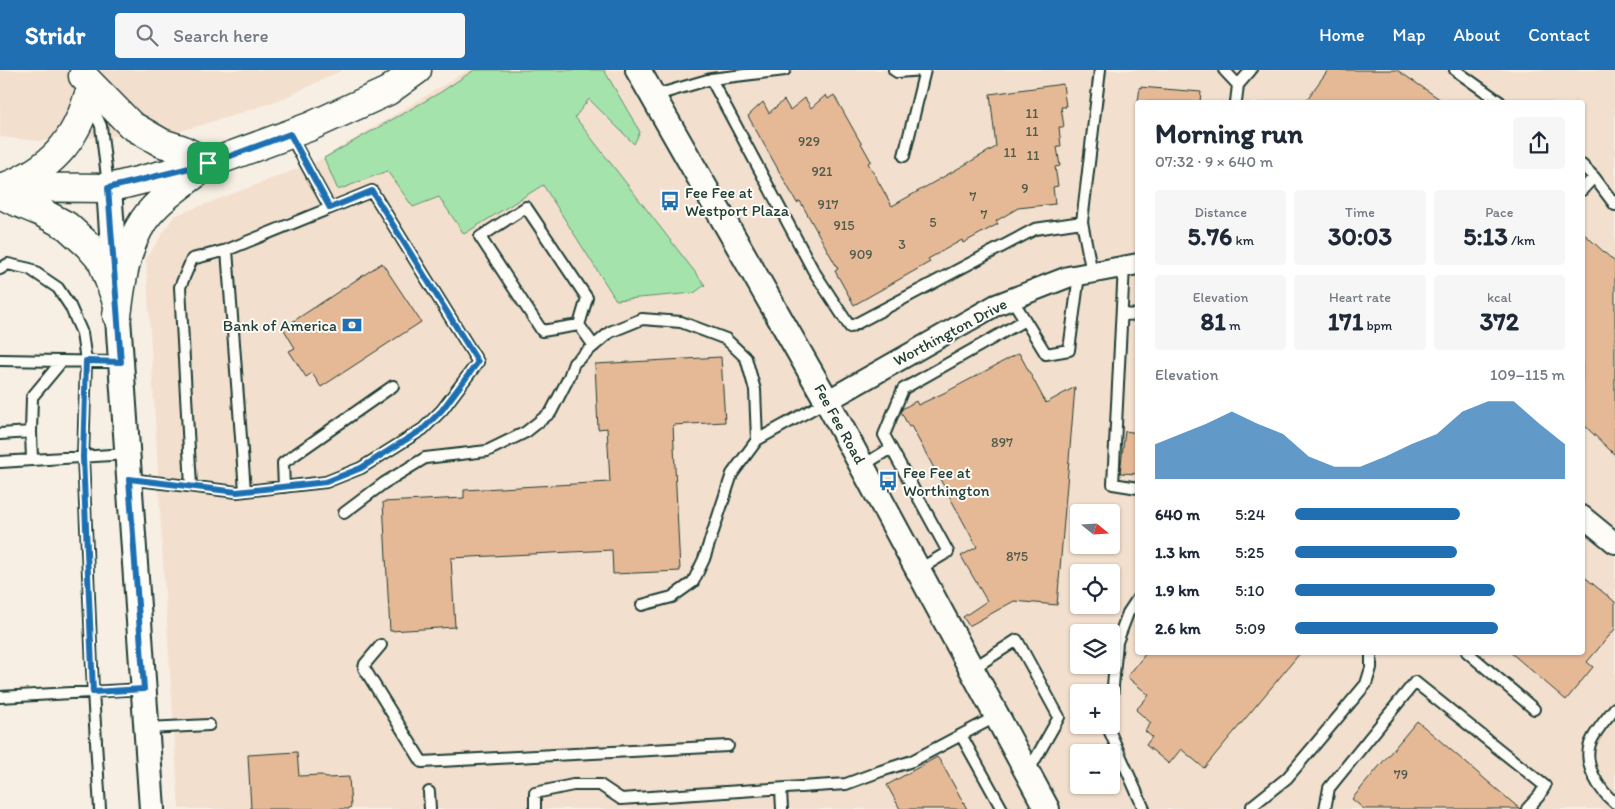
<!DOCTYPE html>
<html lang="en">
<head>
<meta charset="utf-8">
<style>
  :root { --surface:#fff; --page:#f6f6f7; --text:#1f2937; --muted:#747a83; --accent:#1f6fb2 }
  body { margin:0; font-family:Itim,sans-serif; background:var(--page); color:var(--text); height:100vh; display:flex; flex-direction:column; font-size:19px; white-space:nowrap }
  * { box-sizing:border-box; margin:0 }
  p { font-size:16px; color:var(--muted) }
  .icon { flex:none; width:28px; height:28px; fill:none; stroke:currentColor; stroke-width:2; stroke-linecap:round; stroke-linejoin:round }
  .map { position:relative; flex:1; overflow:hidden }
  .sheet { position:absolute; left:1135px; top:30px; width:450px; height:555px; display:flex; flex-direction:column; background:var(--surface); border-radius:5px; box-shadow:0 1px 4px #0004 }
  .sheet>* { flex:none }
  .needle { width:32px; rotate:108deg }
  .fabs { position:absolute; left:1070px; top:434px; display:grid; gap:10px }
  .fabs a { display:grid; place-items:center; width:50px; height:50px; border-radius:5px; background:var(--surface); box-shadow:0 1px 4px #0004; font-size:25px }
  .pin { position:absolute; display:grid; place-items:center; width:42px; height:42px; color:#fff; margin:-21px; border-radius:10px; box-shadow:0 2px 8px #0006 }
  .round { display:grid; place-items:center; flex:none; width:52px; height:52px; border-radius:5px; background:var(--page) }
  .head { display:flex; align-items:center; justify-content:space-between; height:85px; padding:0 20px }
  h1 { font-size:28px; font-weight:700; line-height:38px }
  .metrics { display:grid; grid-template-columns:repeat(3,1fr); gap:8px; height:85px; padding:5px 20px }
  .metrics div { display:grid; align-content:center; border-radius:5px; background:var(--page); text-align:center }
  .metrics b { font-size:25px; font-weight:700 }
  .metrics small { font-size:14px; font-weight:400 }
  .metrics p { font-size:14px }
  .chart { height:140px; padding:10px 20px }
  .chart p { display:flex; justify-content:space-between }
  .chart svg { width:100%; height:90px; margin-top:5px; fill:var(--accent); opacity:.7 }
  ul { padding:0 20px; list-style:none; font-size:16px }
  li { display:grid; grid-template-columns:80px 60px 1fr; align-items:center; height:38px }
  li i { height:12px; border-radius:6px; background:var(--accent) }
  header { display:flex; align-items:center; gap:30px; box-sizing:border-box; height:70px; padding:0 25px; background:var(--accent); color:#fff }
  header strong { font-size:24px }
  nav { display:flex; gap:28px; margin-inline-start:auto; font-size:18px }
  .search { width:350px; height:45px; background:var(--page); display:flex; align-items:center; gap:12px; box-sizing:border-box; padding:0 18px; border-radius:5px; color:var(--muted); font-size:19px }
  .map>svg:first-child { display:block }
</style>
</head>
<body>
<header>
<strong>Stridr</strong>
<div class="search"><svg class="icon" aria-label="search" viewBox="0 0 24 24"><circle cx="10" cy="10" r="6"/><path d="M15 15l6 6"/></svg>Search here</div>
<nav><a>Home</a><a>Map</a><a>About</a><a>Contact</a></nav>
</header>
<div class="map">
<svg width="1615" height="739" viewBox="0 0 1615 739">
  <rect width="100%" height="100%" fill="#f8efe4"/>
  <filter id="ink" filterUnits="userSpaceOnUse"><feTurbulence type="fractalNoise" baseFrequency=".02" numOctaves="2"/><feDisplacementMap in="SourceGraphic" scale="10" xChannelSelector="R" yChannelSelector="G"/><feConvolveMatrix kernelMatrix="1 2 1 2 8 2 1 2 1" color-interpolation-filters="sRGB"/></filter>
  <g filter="url(#ink)">
    <!-- built -->
    <path fill="#f3dfcd" fill-rule="evenodd" d="M0,0H343L282,29L229,47L177,62L39,71L0,67Z
      M468,0H1615V739H179L163,494L146,189L174,146L318,91ZM1138,32H1582V582H1138ZM1079,442H1111V475H1079ZM1079,502H1111V535H1079ZM1079,562H1111V595H1079ZM1079,622H1111V655H1079ZM1079,682H1111V715H1079Z"/>
    <!-- grass -->
    <path fill="#a4e3ab" stroke="#629070" d="M474,0H604L640,62L634,74L589,29L575,47L705,215L694,223L616,230L543,115L464,164L439,127L413,137L387,101L338,120L324,88L441,22Z"/>
    <!-- building -->
    <path fill="#e6b996" stroke="#1f3d34" d="M1328,0H1397L1444,32H1305Z
      M1063,14L1066,37H1061L1064,57H1059L1061,77H1057L1060,96L1055,97L1058,116L1053,117L1055,134L1018,138L996,151L998,154L963,173L962,170L928,189L930,192L854,235L835,201L838,199L800,131L797,133L748,46L763,32L769,43L784,30L790,40L805,28L811,38L826,25L828,29L834,25L871,91L868,93L892,136L996,77L990,24Z
      M1140,17L1201,22L1200,32H1138Z
      M1582,162L1615,192V385L1582,353Z
      M382,193L421,252L321,317L312,303L306,307L289,281L295,278L283,258Z
      M1019,283L1046,333L1075,317L1057,535L1014,531L969,556L963,547L987,531L961,486L977,477L911,356L909,357L901,342L902,339L916,331L918,335L948,321Z
      M721,287L725,352L673,355L680,501L613,504L612,480L451,488L455,557L390,561L383,432L464,428V420L610,412L607,358L598,359L595,294Z
      M1125,361L1138,363V404L1120,403Z
      M1582,505L1615,532V559L1587,592L1593,597L1566,630L1510,582H1582Z
      M1147,582H1301L1204,698L1181,679L1169,694L1146,675L1152,667L1145,661L1151,653L1136,640L1149,625L1127,607Z
      M1417,651L1520,739H1364L1352,729Z
      M297,682L299,706L322,705L326,708L349,707L351,737L349,738V739H251L248,685Z
      M937,687L941,692L967,739H900L887,715Z"/>
    <g fill="none" stroke-linecap="round" stroke-linejoin="round">
      <defs>
        <path id="service" d="M785,0L711,9L813,200L850,257L1035,159L1082,152L1092,203
          M894,0L897,2L924,0
          M1224,0L1238,15
          M1455,0L1500,32
          M653,26L711,9
          M1236,32L1238,15L1251,0
          M91,34L101,56L108,116
          M290,65L330,138
          M904,86L925,0
          M1582,95L1594,107L1615,135
          M1582,120L1594,107
          M1082,152L1100,0
          M1124,196L1113,414L1138,418
          M0,199L8,194L30,199L58,218L70,236L82,263L86,291L83,387L93,621L100,739
          M1012,229L1046,284L1069,280L1079,205
          M1122,244L1138,245
          M579,255L542,261L480,167L526,137L587,228L579,255L594,276
          M0,290L121,292
          M31,362L32,327L62,291
          M0,364L31,362L32,390
          M0,392L127,384
          M862,396L891,378
          M129,409L237,422L326,412L361,398L423,359L442,340L478,292L372,121L227,180
          M191,416L180,217L192,189L227,180L245,421
          M284,417L283,393L393,316
          M344,443L384,413L425,388L487,381L526,362L551,342L569,307L574,293L610,262L642,249L681,252L726,269L746,288L755,320L757,370
          M918,500L948,482L884,365L903,319L1025,250
          M642,535L672,527L693,512L704,489L732,404L757,370L827,331
          M381,575L365,594L364,598L422,692L728,676
          M1467,582L1534,639
          M972,599L1017,570L1059,647L1028,702
          M0,627L143,619
          M1111,638L1117,572L1128,543L1138,528
          M1615,638C1606,649 1595,661 1590,674C1583,695 1599,720 1615,733
          M1110,655L1109,660L1144,739
          M147,658L209,655
          M961,665L1002,739
          M781,720L782,739
          M429,722L430,739
          M535,739V723L573,715H600L621,729L846,714L881,701L912,691L997,646
          M1252,739V736L1287,708L1366,614L1371,598V582
          M1325,739L1329,718L1415,612L1545,716L1539,726L1527,739"/>
        <path id="minor" d="M827,331L996,235L1068,207L1138,194
          M1582,446L1615,473"/>
        <path id="tertiary" d="M638,0L827,331L1047,739
          M109,118L152,739"/>
        <path id="secondary" d="M83,6L131,55L162,73L181,79L208,93
          M7,116C51,98 75,72 88,27
          M0,117L109,118L214,92L309,57L388,21L417,0
          M0,124L12,130L41,142L67,156L89,176L102,191L117,232
          M117,246C121,214 125,178 144,150C157,131 183,113 202,99"/>
      </defs>
      <!-- service casing -->
      <use href="#service" stroke="#1f3d34" stroke-width="14"/>
      <!-- minor casing -->
      <use href="#minor" stroke="#1f3d34" stroke-width="24"/>
      <!-- tertiary casing -->
      <use href="#tertiary" stroke="#1f3d34" stroke-width="28"/>
      <!-- secondary casing -->
      <use href="#secondary" stroke="#1f3d34" stroke-width="31"/>
      <!-- service -->
      <use href="#service" stroke="#fdfcf7" stroke-width="10"/>
      <!-- minor -->
      <use href="#minor" stroke="#fdfcf7" stroke-width="20"/>
      <!-- tertiary -->
      <use href="#tertiary" stroke="#fdfcf7" stroke-width="24"/>
      <!-- secondary -->
      <use href="#secondary" stroke="#fdfcf7" stroke-width="28"/>
    </g>
  </g>
  <g fill="none" stroke-linecap="round" stroke-linejoin="round" filter="url(#ink)">
    <defs>
      <path id="route" d="M290,64L330,138L372,121L478,292L442,340L423,359L361,398L326,412L237,422L129,409L144,619L93,622L83,387L86,291L121,292L108,118L214,92Z"/>
    </defs>
    <!-- route casing -->
    <use href="#route" stroke="#fff" stroke-width="10"/>
    <!-- route -->
    <use href="#route" stroke="#1f6fb2" stroke-width="6"/>
  </g>
  <!-- icons -->
  <defs>
    <symbol id="bus-bare" viewBox="-9 -9 18 18"><path d="M-5-6H5V4H4V6H2V4H-2V6H-4V4H-5ZM-3.5-4V0h7V-4ZM-3.5 1.2v1.5H-2V1.2ZM2 1.2v1.5H3.5V1.2Z" fill="#1f6fb2" stroke="#fdfcf7" stroke-width="2.5" paint-order="stroke"/></symbol>
    <symbol id="bank-bare" viewBox="-9 -9 18 18"><path d="M-6-4H6V4H-6ZM0-2.3a2.3 2.3 0 1 0 0 4.6a2.3 2.3 0 1 0 0-4.6Z" fill="#1f6fb2" stroke="#fdfcf7" stroke-width="2.5" paint-order="stroke"/></symbol>
  </defs>
  <g fill-rule="evenodd">
    <use href="#bus-bare" x="656" y="117" width="28" height="28"/>
    <use href="#bank-bare" x="338" y="241" width="28" height="28"/>
    <use href="#bus-bare" x="874" y="397" width="28" height="28"/>
  </g>
  <g text-anchor="middle" dominant-baseline="central" stroke-width="4" stroke-linejoin="round" paint-order="stroke">
    <!-- number labels -->
    <g font-size="14" fill="#515c4c">
      <text x="1032" y="43">11</text>
      <text x="1032" y="61">11</text>
      <text x="809" y="71">929</text>
      <text x="1010" y="82">11</text>
      <text x="1033" y="85">11</text>
      <text x="822" y="101">921</text>
      <text x="1025" y="118">9</text>
      <text x="973" y="126">7</text>
      <text x="828" y="134">917</text>
      <text x="984" y="144">7</text>
      <text x="933" y="152">5</text>
      <text x="844" y="155">915</text>
      <text x="902" y="174">3</text>
      <text x="861" y="184">909</text>
      <text x="1002" y="372">897</text>
      <text x="1017" y="486">875</text>
      <text x="1401" y="704">79</text>
    </g>
    <!-- poi labels -->
    <g font-size="16" fill="#1f3d34" stroke="#fdfcf7" text-anchor="start">
      <text x="685" y="122">Fee Fee at<tspan x="685" dy="18">Westport Plaza</tspan></text>
      <text x="337" y="255" text-anchor="end">Bank of America</text>
      <text x="903" y="402">Fee Fee at<tspan x="903" dy="18">Worthington</tspan></text>
    </g>
    <!-- street labels -->
    <g font-size="16" fill="#1f3d34" stroke="#fdfcf7">
      <text transform="translate(950 262) rotate(-28)">Worthington Drive</text>
      <text transform="translate(840 354) rotate(61)">Fee Fee Road</text>
    </g>
  </g>
</svg>
<div class="fabs">
<a><svg class="needle" viewBox="-14 -14 28 28"><path d="M0-13l5 13h-10z" fill="#e53935"/><path d="M0 13l5-13h-10z" fill="#747a83"/></svg></a>
<a><svg class="icon" aria-label="locate" viewBox="0 0 24 24"><circle cx="12" cy="12" r="6"/><path d="M12 2v4M12 18v4M2 12h4M18 12h4"/></svg></a>
<a><svg class="icon" aria-label="layers" viewBox="0 0 24 24"><path d="M12 4l9 5-9 5-9-5zM3 14l9 5 9-5"/></svg></a>
<a>+</a>
<a>−</a>
</div>
<div class="pin" style="left:208px;top:93px;background:#1e9e55"><svg class="icon" aria-label="arrive" viewBox="0 0 24 24"><path d="M6 21V4h12l-3 4 3 4H6"/></svg></div>
<section class="sheet">
<div class="head"><div><h1>Morning run</h1><p>07:32 · 9 × 640 m</p></div><a class="round"><svg class="icon" aria-label="share" viewBox="0 0 24 24"><path d="M12 15V3M7 8l5-5 5 5M5 13v7h14v-7"/></svg></a></div>
<div class="metrics">
<div><p>Distance</p><b>5.76<small> km</small></b></div>
<div><p>Time</p><b>30:03</b></div>
<div><p>Pace</p><b>5:13<small> /km</small></b></div>
</div>
<div class="metrics">
<div><p>Elevation</p><b>81<small> m</small></b></div>
<div><p>Heart rate</p><b>171<small> bpm</small></b></div>
<div><p>kcal</p><b>372</b></div>
</div>
<div class="chart"><p><span>Elevation</span>109–115 m</p>
<svg viewBox="0 0 160 44" preserveAspectRatio="none"><path d="M0 44V27L10 22L20 17L30 11L40 17L50 22L60 33L70 38L80 38L90 33L100 27L110 22L120 11L130 6L140 6L150 17L160 27V44z"/></svg>
</div>
<ul>
<li><b>640 m</b>5:24<i style="width:61%"></i></li>
<li><b>1.3 km</b>5:25<i style="width:60%"></i></li>
<li><b>1.9 km</b>5:10<i style="width:74%"></i></li>
<li><b>2.6 km</b>5:09<i style="width:75%"></i></li>
</ul>
</section>
</div>
</body>
</html>
